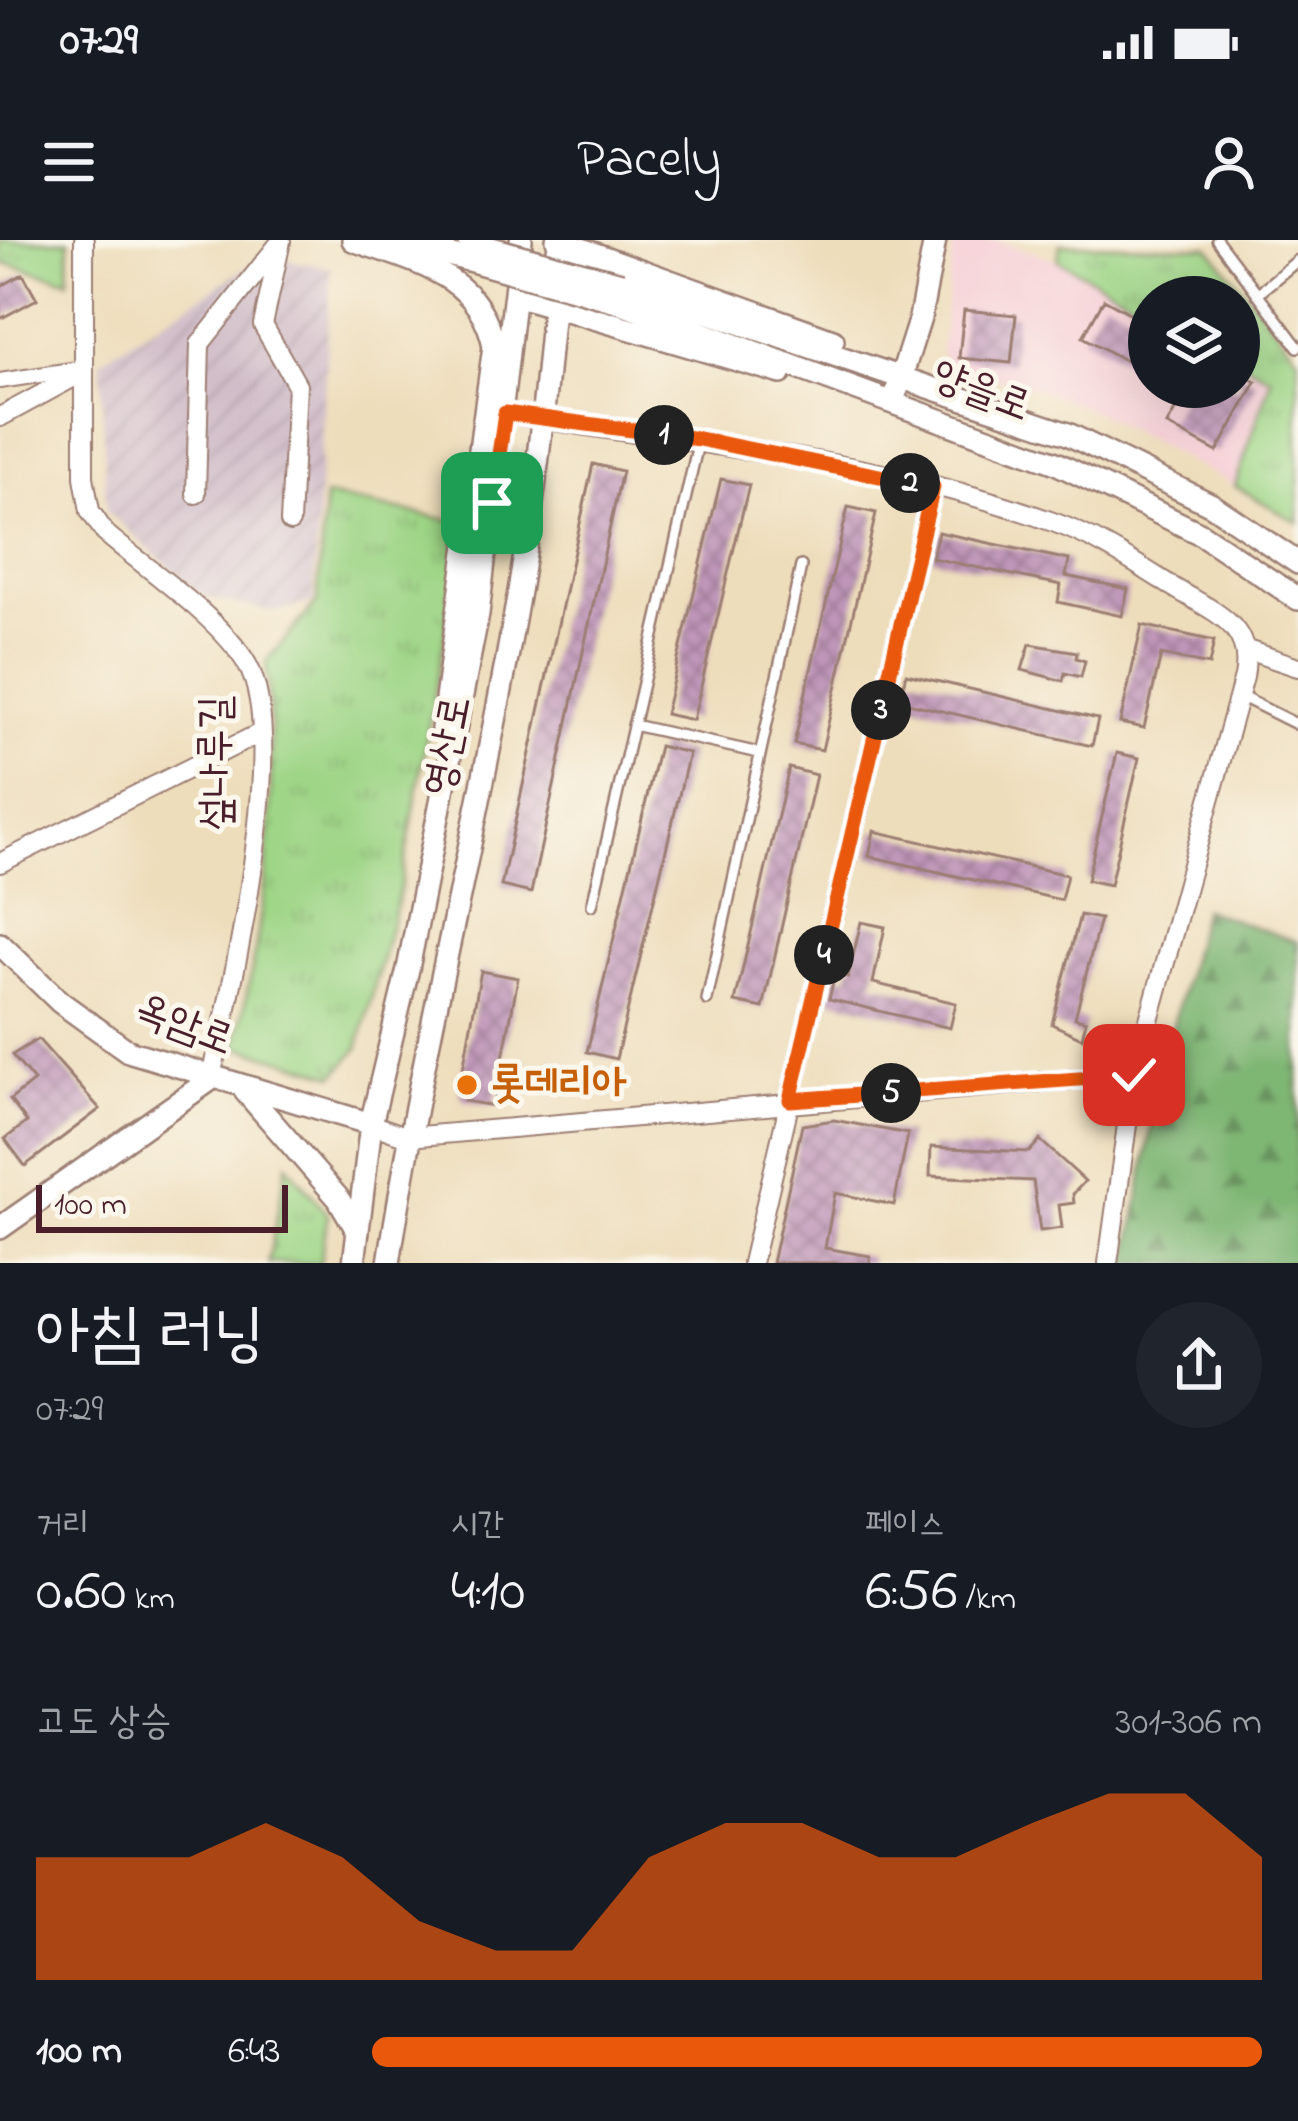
<!DOCTYPE html>
<html lang="ko">
<head>
<meta charset="utf-8">
<style>
  :root { --surface:#171b24; --page:#20242c; --text:#f1f3f6; --muted:#9ea1a6; --accent:#ea580c }
  body { margin:0; font-family:"Indie Flower","Poor Story",sans-serif; background:var(--page); color:var(--text); height:100vh; display:flex; flex-direction:column; font-size:45px; white-space:nowrap }
  * { box-sizing:border-box; margin:0 }
  p { font-size:39px; color:var(--muted) }
  .icon { flex:none; width:66px; height:66px; fill:none; stroke:currentColor; stroke-width:2; stroke-linecap:round; stroke-linejoin:round }
  .map { position:relative; height:1023px; overflow:hidden }
  .panel { display:flex; flex-direction:column; background:var(--surface); flex:1 }
  .panel>* { flex:none }
  .tools { position:absolute; left:1128px; top:36px; display:grid; gap:24px }
  .tools a { display:grid; place-items:center; width:132px; height:132px; border-radius:50%; background:var(--surface); box-shadow:0 12px 48px #0002; font-size:60px }
  .scale { position:absolute; left:36px; bottom:30px; width:252px; box-sizing:border-box; padding-left:12px; border:6px solid #4a1f2b; border-top:0; font-size:33px; line-height:42px; white-space:nowrap; color:#4a1f2b; -webkit-text-stroke:9px #fbf7ec; paint-order:stroke }
  .pin { position:absolute; display:grid; place-items:center; width:102px; height:102px; color:#fff; margin:-51px; border-radius:24px; box-shadow:0 6px 18px #0006 }
  .km { position:absolute; width:60px; height:60px; margin:-30px; border-radius:50%; background:#222; color:#fff; font-size:33px; line-height:60px; text-align:center }
  .round { display:grid; place-items:center; flex:none; width:126px; height:126px; border-radius:63px; background:var(--page) }
  .summary { display:flex; align-items:center; justify-content:space-between; height:204px; padding:0 36px }
  h1 { font-size:66px; font-weight:600; line-height:90px }
  .figures { display:grid; grid-template-columns:repeat(3,1fr); gap:18px; height:204px; padding:12px 36px }
  .figures div { display:grid; align-content:center }
  .figures b { font-size:60px; font-weight:600 }
  .figures small { font-size:33px; font-weight:400 }
  .figures p { font-size:33px }
  .chart { height:336px; padding:24px 36px }
  .chart p { display:flex; justify-content:space-between }
  .chart svg { width:100%; height:216px; margin-top:12px; fill:var(--accent); opacity:.7 }
  ul { padding:0 36px; list-style:none; font-size:39px }
  li { display:grid; grid-template-columns:192px 144px 1fr; align-items:center; height:90px }
  li i { height:30px; border-radius:15px; background:var(--accent) }
  .status { display:flex; justify-content:space-between; align-items:center; height:84px; padding:0 60px; background:var(--surface); direction:ltr }
  .status svg { height:33px; fill:currentColor }
  header { display:flex; justify-content:space-between; align-items:center; height:156px; padding:0 36px; background:var(--surface); font-size:54px; font-weight:600 }
  .map>svg:first-child { display:block }
</style>
</head>
<body>
<div class="status"><b>07:29</b><svg viewBox="0 0 49 12"><path d="M0 12V9h3v3zM5 12V6h3v6zM10 12V3h3v9zM15 12V0h3v12zM26 1h20v11H26zM47 4h2v5h-2z"/></svg></div>
<header><svg class="icon" aria-label="menu" viewBox="0 0 24 24"><path d="M4 6h16M4 12h16M4 18h16"/></svg>Pacely<svg class="icon" aria-label="person" viewBox="0 0 24 24"><circle cx="12" cy="8" r="4"/><path d="M4 21q1-7 8-7t8 7"/></svg></header>
<div class="map">
<svg width="1298" height="1023" viewBox="0 0 1298 1023">
  <defs>
    <pattern id="industrial-furrows" width="10" height="10" patternUnits="userSpaceOnUse" patternTransform="scale(3)"><rect width="10" height="10" fill="#d1bdc9"/><path d="M-1 1l2-2M0 10L10 0M9 11l2-2" fill="none" stroke="#b5a2ad"/></pattern>
    <pattern id="grass-tufts" width="24" height="20" patternUnits="userSpaceOnUse" patternTransform="scale(3)"><rect width="24" height="20" fill="#9ed586"/><path d="M3 7l-1-3M5 7V3M7 7l1-3M15 17l-1-3M17 17v-4M19 17l1-3" fill="none" stroke="#8ab674"/></pattern>
    <pattern id="forest-firs" width="22" height="20" patternUnits="userSpaceOnUse" patternTransform="scale(3)"><rect width="22" height="20" fill="#7eb673"/><path d="M5 1l3.5 6h-7zM16 11l3.5 6h-7z" fill="#69935f"/></pattern>
    <pattern id="building-cross-hatch" width="8" height="8" patternUnits="userSpaceOnUse" patternTransform="scale(3)"><rect width="8" height="8" fill="#c096b9"/><path d="M0 0l8 8M0 8l8-8" fill="none" stroke="#9e7a97"/></pattern>
  </defs>
  <rect width="100%" height="100%" fill="#fbf7ec"/>
  <filter id="ink" filterUnits="userSpaceOnUse"><feTurbulence type="fractalNoise" baseFrequency=".00833" numOctaves="2"/><feDisplacementMap in="SourceGraphic" scale="24" xChannelSelector="R" yChannelSelector="G"/><feConvolveMatrix kernelMatrix="1 2 1 2 8 2 1 2 1" color-interpolation-filters="sRGB"/></filter>
  <filter id="wash" filterUnits="userSpaceOnUse"><feTurbulence type="fractalNoise" baseFrequency=".004" numOctaves="4" result="noise"/><feDisplacementMap in="SourceGraphic" scale="48" xChannelSelector="R" yChannelSelector="G"/><feGaussianBlur stdDeviation="2.7" result="paint"/><feColorMatrix in="noise" values="0 0 0 0 0 0 0 0 0 0 0 0 0 0 0 0 0 1.4 0 .05"/><feComposite in="paint" operator="in"/></filter>
  <g filter="url(#wash)">
    <rect width="100%" height="100%" fill="#edb"/>
    <!-- built -->
    <path fill="#f6cfd7" d="M954,1H997L1058,20L1149,70V147H1239V120L1271,137L1235,246L1100,174L1041,150L947,125L941,111Z"/>
    <!-- industrial -->
    <path fill="url(#industrial-furrows)" d="M265,16L331,28L313,362L275,372L204,357L106,271L101,120Z"/>
    <!-- grass -->
    <path fill="url(#grass-tufts)" stroke="#747a58" stroke-width="3" d="M0,0H69L68,40L0,22Z
      M1060,4L1209,7L1298,117V283L1235,246L1271,138L1239,120V57H1149V70L1058,20Z
      M325,256L465,283L399,654L358,809L335,835L235,806C267,679 279,552 266,422L317,362Z
      M287,924L328,975L320,1023H268Z"/>
    <!-- forest -->
    <path fill="url(#forest-firs)" stroke="#646a4f" stroke-width="3" d="M1203,669L1298,702V1023H1128L1160,835Z"/>
    <g id="blocks">
      <!-- building -->
      <path fill="url(#building-cross-hatch)" d="M23,34L37,59L0,79V47Z
        M1104,59L1149,84V134L1083,97Z
        M964,70L1016,75L1011,123L959,118Z
        M1239,133L1256,142L1217,212L1167,185L1188,147H1239Z
        M593,224L622,231L531,653L501,646Z
        M721,239L749,245L693,480L665,474Z
        M848,267L876,273L822,510L794,504Z
        M938,292L1069,320L1066,336L1128,349L1122,376L1058,362L1061,345L932,318Z
        M1142,385L1214,401L1209,425L1161,415L1144,488L1120,483Z
        M1030,404L1077,412L1076,418L1085,421L1081,437L1065,433L1063,441L1022,430Z
        M906,434L1098,479L1092,506L899,461Z
        M659,506L689,513L616,819L587,812Z
        M1117,513L1139,518L1110,645L1087,640Z
        M789,528L816,535L763,768L735,762Z
        M874,591L1067,635L1061,660L869,616Z
        M1080,675L1100,679L1075,778L1086,781L1082,798L1052,784Z
        M861,682L885,687L873,743L956,763L950,788L829,759L835,734L848,737Z
        M481,731L518,738L494,866L464,861L459,851Z
        M38,799L100,869L25,926L5,899L27,882L10,860L34,841L12,815Z
        M834,880L908,894L894,965L835,953L825,1008L870,1016V1023H772L802,885Z
        M1040,900L1085,941L1073,954L1074,963L1059,965L1062,988L1040,991L1033,941L930,936L931,907L1029,912Z"/>
    </g>
  </g>
  <g filter="url(#ink)">
    <use href="#blocks" fill-opacity="0" stroke="#9c7e73" stroke-width="3"/>
    <g fill="none" stroke-linecap="round" stroke-linejoin="round">
      <defs>
        <path id="service" d="M1217,0L1298,107
          M1257,54L1298,20
          M1240,456L1298,485
          M633,485L759,513
          M592,665L698,204
          M707,760L801,326"/>
        <path id="pedestrian" d="M0,141L84,128"/>
        <path id="minor" d="M84,0V237L90,271L105,293C147,329 220,378 247,424C290,498 231,755 210,840
          M281,1L263,85L297,145L290,282
          M505,173C687,205 877,217 1053,282C1096,297 1135,323 1173,347C1213,372 1254,384 1244,437L1134,834L1108,1023
          M0,177L83,132
          M196,254L200,104L278,5
          M1247,410L1298,427
          M0,623L260,493
          M371,884L408,897L1134,834
          M752,1023L933,247"/>
        <path id="tertiary" d="M353,0C414,22 480,34 494,106L442,489
          M389,0L468,20
          M557,0L833,100
          M621,43L1068,194L1212,265L1298,323
          M515,55L781,133
          M616,61L1056,223L1201,294L1298,359
          M897,150L920,78L935,0
          M0,704L60,762L128,811L371,884
          M245,851L338,958L358,992
          M0,988L210,840
          M354,1023L371,884L408,729L478,374L521,0
          M389,1023C422,807 476,595 514,380C537,254 548,127 559,0"/>
      </defs>
      <!-- service casing -->
      <use href="#service" stroke="#9c7e73" stroke-width="14"/>
      <!-- pedestrian casing -->
      <use href="#pedestrian" stroke="#9c7e73" stroke-width="18"/>
      <!-- minor casing -->
      <use href="#minor" stroke="#9c7e73" stroke-width="22"/>
      <!-- tertiary casing -->
      <use href="#tertiary" stroke="#9c7e73" stroke-width="26"/>
      <!-- service -->
      <use href="#service" stroke="#fff" stroke-width="9"/>
      <!-- pedestrian -->
      <use href="#pedestrian" stroke="#fff" stroke-width="14"/>
      <!-- minor -->
      <use href="#minor" stroke="#fff" stroke-width="18"/>
      <!-- tertiary -->
      <use href="#tertiary" stroke="#fff" stroke-width="21"/>
      <defs>
        <path id="tertiary-bridge" d="M469,2L621,43
          M468,20L616,61"/>
      </defs>
      <!-- tertiary-bridge casing -->
      <use href="#tertiary-bridge" stroke="#9c7e73" stroke-width="26" stroke-linecap="butt"/>
      <!-- tertiary-bridge -->
      <use href="#tertiary-bridge" stroke="#fff" stroke-width="21"/>
    </g>
  </g>
  <g fill="none" stroke-linecap="round" stroke-linejoin="round" filter="url(#ink)">
    <defs>
      <path id="route" d="M492,263L505,173L699,199L933,247L790,860L1134,835"/>
    </defs>
    <!-- route casing -->
    <use href="#route" stroke="#fff" stroke-width="24"/>
    <!-- route -->
    <use href="#route" stroke="#ea580c" stroke-width="15"/>
  </g>
  <!-- markers -->
  <circle fill="#e8710a" stroke="#fbf7ec" stroke-width="4.5" cx="467" cy="845" r="12"/>
  <g text-anchor="middle" dominant-baseline="central" stroke-width="10" stroke-linejoin="round" paint-order="stroke">
    <!-- street labels -->
    <g font-size="42" fill="#4a1f2b" stroke="#fbf7ec">
      <text transform="translate(981 152) rotate(21)">양을로</text>
      <text transform="translate(449 506) rotate(-79)">영산로</text>
      <text transform="translate(217 523) rotate(-90)">섶나루길</text>
      <text transform="translate(184 786) rotate(21)">옥암로</text>
    </g>
    <!-- food labels -->
    <g font-size="42" font-weight="bold" fill="#c56008" stroke="#fbf7ec" text-anchor="start">
      <text x="491" y="845">롯데리아</text>
    </g>
  </g>
</svg>
<div class="tools">
<a><svg class="icon" aria-label="layers" viewBox="0 0 24 24"><path d="M12 4l9 5-9 5-9-5zM3 14l9 5 9-5"/></svg></a>
</div>
<div class="scale">100 m</div>
<div class="pin" style="left:492px;top:263px;background:#1e9e55"><svg class="icon" aria-label="arrive" viewBox="0 0 24 24"><path d="M6 21V4h12l-3 4 3 4H6"/></svg></div>
<div class="pin" style="left:1134px;top:835px;background:#d93025"><svg class="icon" aria-label="check" viewBox="0 0 24 24"><path d="M5 12l5 5 9-10"/></svg></div>
<b class="km" style="left:664px;top:195px">1</b>
<b class="km" style="left:910px;top:243px">2</b>
<b class="km" style="left:881px;top:470px">3</b>
<b class="km" style="left:824px;top:715px">4</b>
<b class="km" style="left:891px;top:853px">5</b>
</div>
<section class="panel">
<div class="summary"><div><h1>아침 러닝</h1><p>07:29</p></div><a class="round"><svg class="icon" aria-label="share" viewBox="0 0 24 24"><path d="M12 15V3M7 8l5-5 5 5M5 13v7h14v-7"/></svg></a></div>
<div class="figures">
<div><p>거리</p><b>0.60<small> km</small></b></div>
<div><p>시간</p><b>4:10</b></div>
<div><p>페이스</p><b>6:56<small> /km</small></b></div>
</div>
<div class="chart"><p><span>고도 상승</span>301–306 m</p>
<svg viewBox="0 0 160 44" preserveAspectRatio="none"><path d="M0 44V19L10 19L20 19L30 12L40 19L50 32L60 38L70 38L80 19L90 12L100 12L110 19L120 19L130 12L140 6L150 6L160 19V44z"/></svg>
</div>
<ul>
<li><b>100 m</b>6:43<i style="width:100%"></i></li>
</ul>
</section>
</body>
</html>
